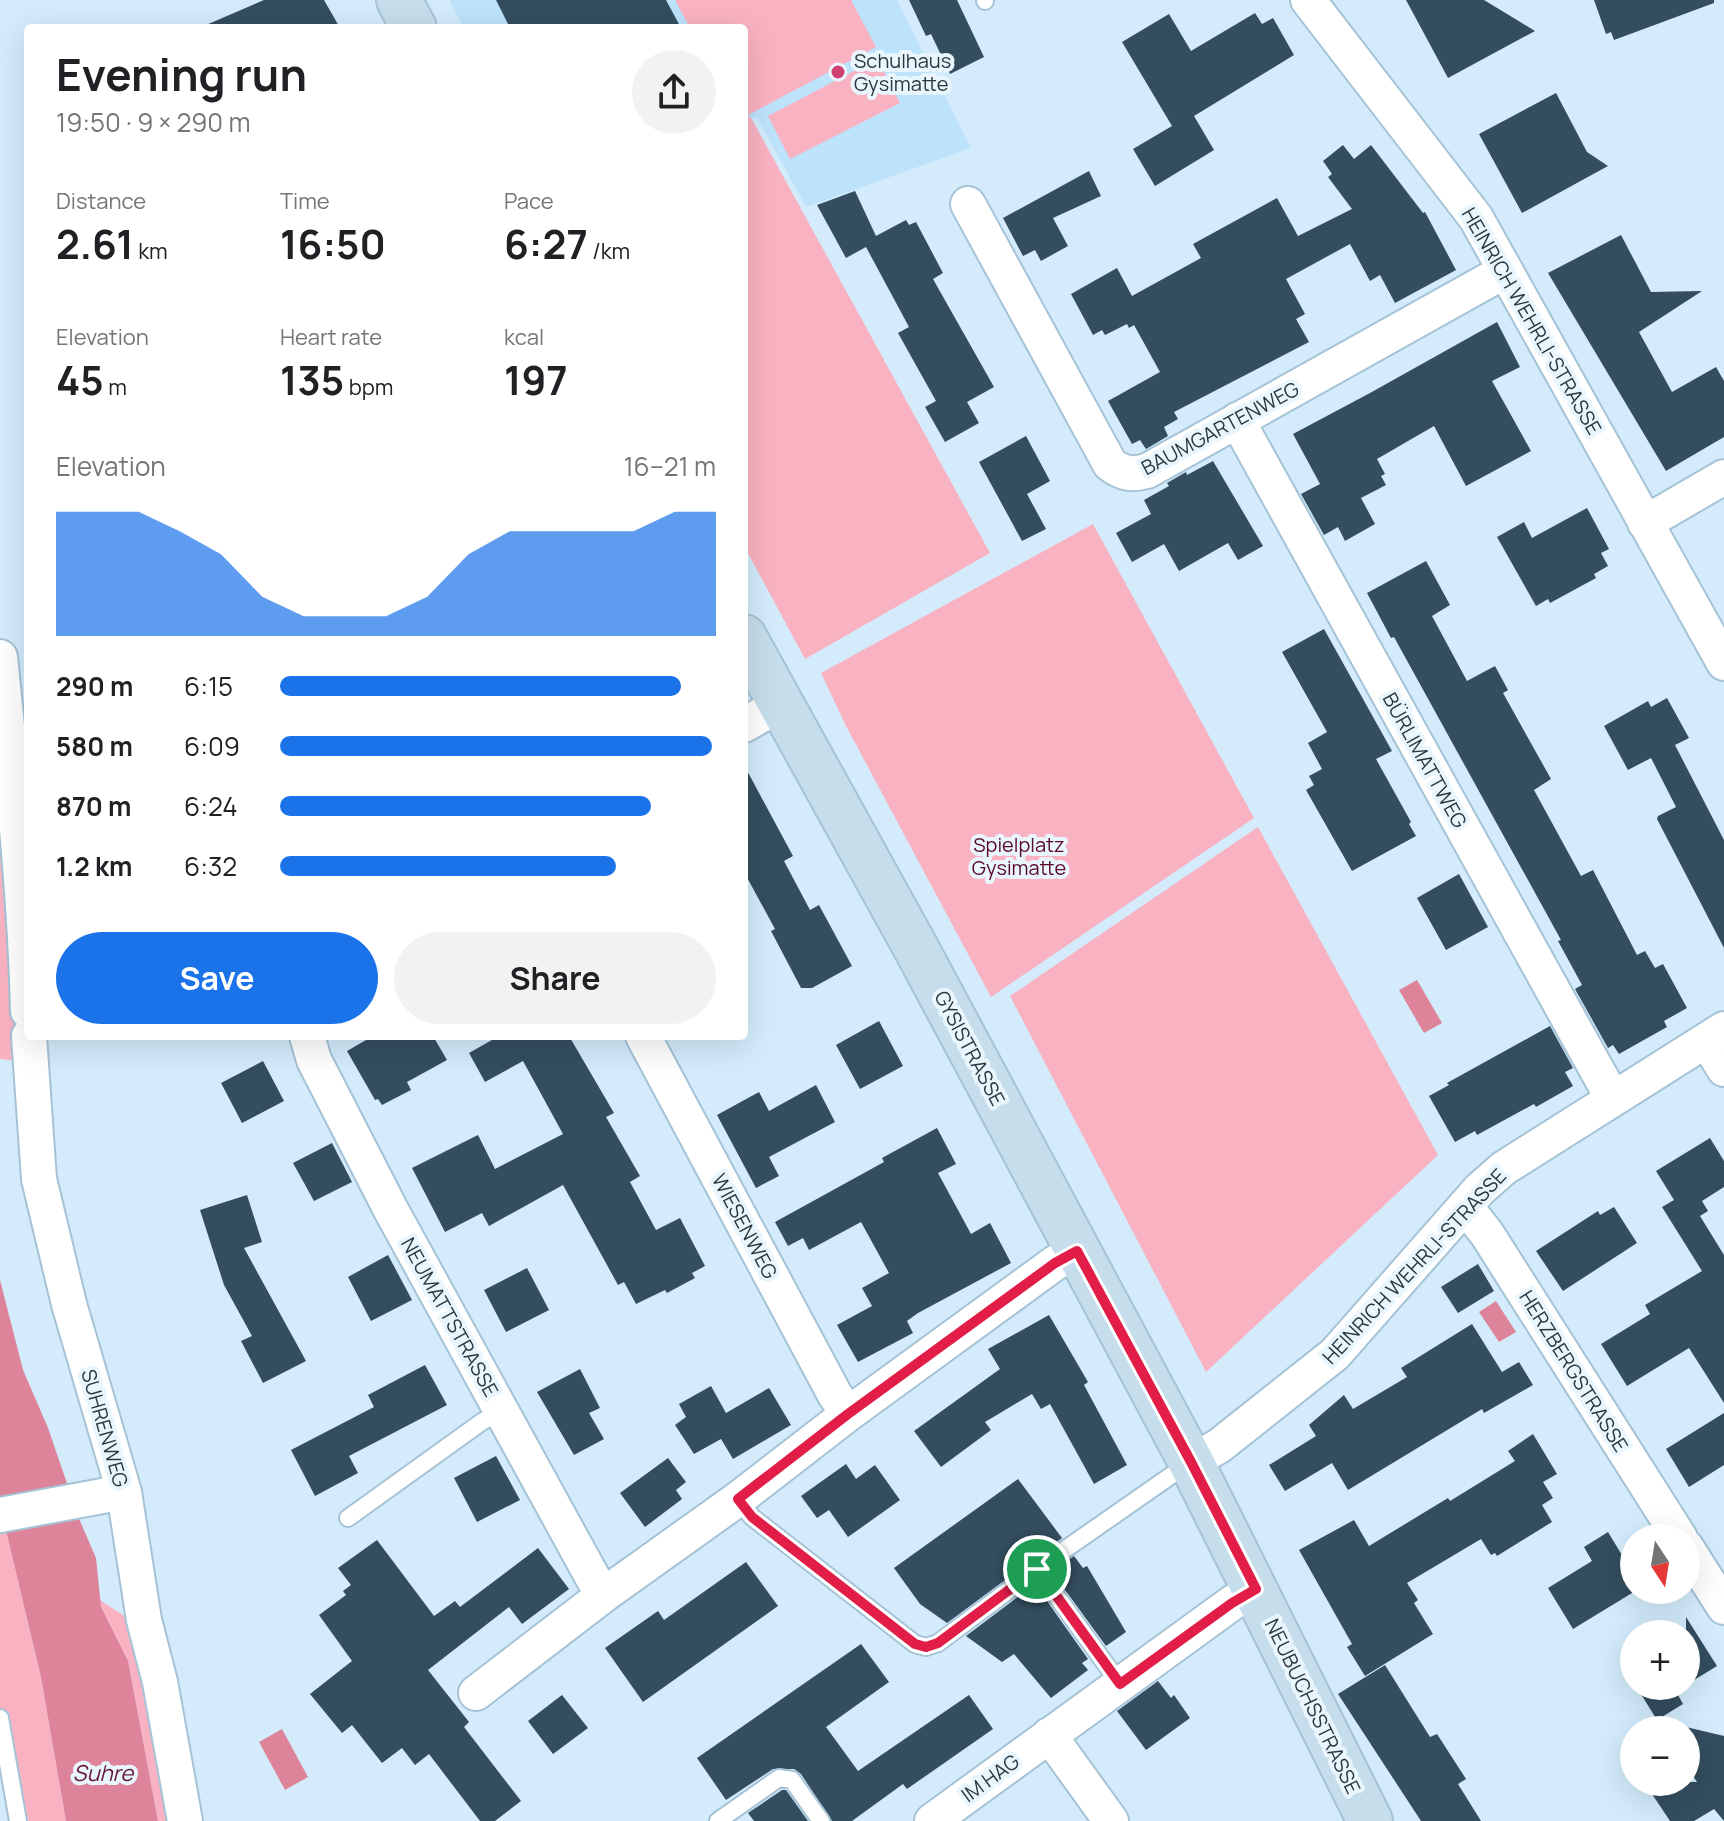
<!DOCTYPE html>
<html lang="en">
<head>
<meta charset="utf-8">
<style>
  :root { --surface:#fff; --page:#f2f2f2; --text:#202124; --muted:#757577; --accent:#1a73e8 }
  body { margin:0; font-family:Manrope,sans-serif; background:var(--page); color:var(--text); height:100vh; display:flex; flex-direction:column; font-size:30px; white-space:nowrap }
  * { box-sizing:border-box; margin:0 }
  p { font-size:26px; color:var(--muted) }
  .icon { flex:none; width:44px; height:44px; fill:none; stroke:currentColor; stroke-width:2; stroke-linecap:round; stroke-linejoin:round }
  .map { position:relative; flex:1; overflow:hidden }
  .details { position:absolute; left:24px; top:24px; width:724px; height:1016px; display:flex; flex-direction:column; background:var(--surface); border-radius:8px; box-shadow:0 8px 32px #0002 }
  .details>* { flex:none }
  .needle { width:52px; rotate:168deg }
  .buttons { position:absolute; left:1620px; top:1524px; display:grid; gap:16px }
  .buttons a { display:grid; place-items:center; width:80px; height:80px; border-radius:50%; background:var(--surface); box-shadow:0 8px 32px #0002; font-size:40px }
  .pin { position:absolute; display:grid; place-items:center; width:68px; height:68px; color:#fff; margin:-34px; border:4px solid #fff; border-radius:50%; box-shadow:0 2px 8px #0007 }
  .round { display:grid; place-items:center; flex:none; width:84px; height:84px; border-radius:42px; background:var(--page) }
  .summary { display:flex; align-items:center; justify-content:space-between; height:136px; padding:0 32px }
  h1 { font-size:44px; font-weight:700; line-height:60px }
  .stats { display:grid; grid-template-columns:repeat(3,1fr); gap:12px; height:136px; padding:8px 32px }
  .stats div { display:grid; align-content:center }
  .stats b { font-size:40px; font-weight:700 }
  .stats small { font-size:22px; font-weight:400 }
  .stats p { font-size:22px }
  .chart { height:224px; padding:16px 32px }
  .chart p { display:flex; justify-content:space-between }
  .chart svg { width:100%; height:144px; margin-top:8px; fill:var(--accent); opacity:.7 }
  .primary-button { display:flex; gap:16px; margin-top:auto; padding:16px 32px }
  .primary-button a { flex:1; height:92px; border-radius:48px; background:var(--accent); color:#fff; font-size:32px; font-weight:700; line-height:92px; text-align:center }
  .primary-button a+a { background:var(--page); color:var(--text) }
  ul { padding:0 32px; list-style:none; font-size:26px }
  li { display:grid; grid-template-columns:128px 96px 1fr; align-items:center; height:60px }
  li i { height:20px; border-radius:10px; background:var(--accent) }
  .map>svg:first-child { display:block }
</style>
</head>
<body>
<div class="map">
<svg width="1724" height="1821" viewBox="0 0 1724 1821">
  <rect width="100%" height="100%" fill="#d3ebfb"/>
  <!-- built -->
  <path fill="#bde3fb" d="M449,0H897L971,148L806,207L757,117L744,121V28H464Z"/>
  <!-- green -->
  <path fill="#f9b2c2" d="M675,0H851L876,47L744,117V28H690Z
    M877,59L900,103L790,159L768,116Z
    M750,116L990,553L805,659L744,546V119Z
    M1093,524L1254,818L991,997L846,726L821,673Z
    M0,765L10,842L17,1061L0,1059Z
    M1258,827L1438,1155L1206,1372L1010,996Z
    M0,1505L41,1677L66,1821H18L0,1718Z
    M100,1600L138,1625L176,1821H158L128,1661L101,1607Z"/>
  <!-- water -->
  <path fill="#dd839a" d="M1417,980L1442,1023L1424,1033L1399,990Z
    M0,1280L23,1370L48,1428L80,1521L96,1558L101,1607L128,1661L158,1821H66L41,1677L0,1505Z
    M1496,1301L1516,1332L1499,1342L1479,1312Z
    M282,1729L308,1777L285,1790L259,1742Z"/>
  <!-- building -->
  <path fill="#344e5f" d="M264,0H324L340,28H199Z
    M496,0H666L681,28H510Z
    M909,0H957L984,57L950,74L931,34L926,36Z
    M1406,0H1484L1535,31L1448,78Z
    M1594,0H1714V3L1614,40L1611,32L1606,34Z
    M1255,13L1262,24L1273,18L1294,55L1194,116L1214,150L1155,186L1133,149L1172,126L1122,42L1169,14L1191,51Z
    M1556,93L1587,152L1608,166L1522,213L1479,134Z
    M1343,145L1354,159L1371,145L1423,213L1425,212L1456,270L1395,303L1380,275L1370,281L1350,244L1286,279L1305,314L1296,319L1309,342L1174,412L1178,419L1164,427L1168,436L1146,449L1140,440L1132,444L1108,401L1160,372L1134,325L1129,328L1127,324L1105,335L1102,330L1093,335L1071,294L1117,268L1132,296L1201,258L1193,244L1277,198L1298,236L1352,209L1328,177L1332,174L1323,161Z
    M1089,171L1101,196L1053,218L1068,246L1041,261L1035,250L1023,256L1003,218Z
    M855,191L876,236L906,220L909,225L916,222L943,273L933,279L994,387L967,402L979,423L945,442L925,407L936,401L898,333L909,327L866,247L846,258L817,205Z
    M1621,235L1651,292L1702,291L1639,332L1672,392L1716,367L1724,381V437L1666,471L1548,273Z
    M1497,322L1520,367L1492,381L1531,451L1466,486L1434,426L1377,459L1385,474L1381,476L1386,485L1361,498L1375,524L1345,541L1338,527L1324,535L1301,494L1320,484L1293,434L1370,393Z
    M1026,436L1050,481L1027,494L1046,529L1022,541L979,462Z
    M1213,461L1263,546L1238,560L1228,543L1179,571L1164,544L1132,562L1116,533L1151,514L1144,500L1169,486L1167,483L1186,472L1187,475Z
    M1587,508L1609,549L1601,553L1608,566L1594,574L1596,578L1550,603L1548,599L1536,606L1497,537L1524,522L1532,538Z
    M1426,561L1450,605L1432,616L1467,681L1495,666L1508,690L1503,693L1551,779L1534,790L1581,876L1593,870L1637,955L1645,951L1655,968L1663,964L1687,1008L1664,1021L1667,1027L1619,1054L1613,1045L1608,1048L1575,989L1582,985L1558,941L1561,940L1394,637L1391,638L1367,593Z
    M1324,629L1392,751L1376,759L1411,822L1409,824L1416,836L1352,871L1306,790L1314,785L1309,776L1322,769L1308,743L1327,732L1282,652Z
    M1667,698L1689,738L1675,745L1724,840V948L1657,819L1658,816L1676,807L1651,758L1628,770L1604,726L1648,701L1651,707Z
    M744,765L793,856L784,861L810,910L819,905L852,966L812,988H801L771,931L775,929L744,872Z
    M1459,874L1488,927L1446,950L1417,898Z
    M879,1021L903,1066L860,1089L836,1045Z
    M1550,1026L1573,1068L1565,1072L1573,1086L1536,1107L1534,1104L1477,1135L1475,1131L1455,1142L1429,1096L1449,1085L1447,1083Z
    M373,1036H433L447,1060L407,1082L411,1090L382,1105L378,1099L375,1100L347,1051Z
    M499,1036H569L614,1113L606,1117L640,1176L630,1182L656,1230L680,1218L705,1266L692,1273L695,1278L667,1293L665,1290L636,1304L624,1282L618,1285L563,1185L489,1226L482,1213L445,1232L412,1168L478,1135L495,1169L563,1134L523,1061L485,1082L469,1053Z
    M263,1061L284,1101L242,1123L221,1083Z
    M816,1085L835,1122L769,1157L779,1176L756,1188L717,1115L759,1092L769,1111Z
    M937,1128L956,1164L938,1173L971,1234L990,1223L1011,1263L918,1313L907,1321L913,1333L858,1362L837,1325L872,1306L862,1288L889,1273L861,1222L809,1250L803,1238L788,1246L775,1222L884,1162L882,1158Z
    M1710,1138L1724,1161V1187L1702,1201L1708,1211L1700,1216L1724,1255V1403L1689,1348L1627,1386L1601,1344L1650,1314L1645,1305L1702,1271L1662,1207L1674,1200L1656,1171Z
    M332,1143L352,1182L314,1201L293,1163Z
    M247,1195L262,1242L244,1248L306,1361L263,1383L241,1341L252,1336L224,1285L200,1210Z
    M1614,1207L1637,1243L1563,1291L1536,1251L1598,1211L1600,1215Z
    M388,1255L412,1300L371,1321L348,1277Z
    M1478,1264L1494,1291L1458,1313L1441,1287Z
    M527,1268L549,1310L506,1332L484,1290Z
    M1049,1315L1088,1382L1084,1385L1127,1465L1094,1484L1050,1404L1041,1409L1032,1394L985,1422L991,1430L941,1467L914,1431L1000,1369L988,1349Z
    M1472,1324L1502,1372L1519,1362L1533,1385L1484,1413L1482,1409L1348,1490L1332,1463L1285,1491L1269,1465L1316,1436L1309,1425L1344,1395L1353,1409L1407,1377L1401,1368Z
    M425,1365L447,1405L349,1456L358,1473L315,1496L291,1450L374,1407L368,1395Z
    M580,1369L600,1408L589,1413L604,1439L574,1455L537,1392Z
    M711,1386L726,1413L769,1388L791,1425L733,1459L721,1439L694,1454L675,1425L686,1417L679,1404Z
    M1724,1413V1465L1689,1487L1666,1449Z
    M1533,1434L1557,1474L1543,1482L1553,1498L1542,1505L1552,1522L1497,1556L1495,1553L1491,1555L1481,1539L1407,1583L1418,1600L1414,1603L1433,1634L1365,1676L1347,1647L1352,1644L1299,1550L1354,1520L1369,1546L1448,1498L1450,1501L1515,1461L1508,1451Z
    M496,1456L520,1500L477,1522L454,1478Z
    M668,1458L686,1482L676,1490L682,1499L645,1527L620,1493Z
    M846,1464L856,1479L875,1465L900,1500L848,1537L829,1510L817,1518L801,1496Z
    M1018,1479L1062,1538L947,1623L920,1604L894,1568Z
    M1608,1532L1634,1575V1590H1637L1573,1629L1548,1588L1592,1561L1584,1547Z
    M377,1540L434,1616L455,1601L460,1607L538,1548L569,1589L522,1624L509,1607L428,1670L469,1722L464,1727L521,1801L495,1821H480L429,1754L415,1765L402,1748L382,1763L352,1725L342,1733L310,1694L352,1661L319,1615L346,1595L343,1591L351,1585L338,1568Z
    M1074,1556L1083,1568L1087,1566L1126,1632L1106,1646L1052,1572Z
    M746,1562L778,1606L643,1702L605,1648L658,1611L664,1620Z
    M1035,1584L1088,1659L1082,1663L1088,1670L1051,1698L1014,1654L1002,1662L966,1636Z
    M1686,1617L1717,1666L1686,1685Z
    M861,1644L889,1682L826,1727L858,1771L969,1695L993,1729L907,1789L903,1784L852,1821H832L801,1774L794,1769H773L726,1800L697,1758Z
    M1385,1665L1430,1737L1437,1734L1466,1779L1458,1784L1481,1821H1421L1338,1694Z
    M1158,1681L1171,1698L1174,1695L1190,1718L1146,1750L1117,1711Z
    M1636,1686H1673L1683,1704L1657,1720Z
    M562,1695L588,1728L553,1754L528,1721Z
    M1686,1727L1724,1736V1821L1714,1809L1694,1821H1670L1644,1782H1697L1686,1765Z
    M782,1790H786L808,1821H754L748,1813Z"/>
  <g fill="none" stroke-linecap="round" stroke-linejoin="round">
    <defs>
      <path id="lane" d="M985,0V1
        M738,1499L752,1517L915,1644L926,1647L938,1643L1037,1569L1189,1463
        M348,1518L483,1421L502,1412
        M1037,1569L1120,1684
        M0,1718L18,1821
        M718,1821L779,1778L792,1780L821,1821"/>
      <path id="street" d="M1308,0L1476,218L1724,663
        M968,204L1110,464C1123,474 1132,475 1147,471L1505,271
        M1237,420L1613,1099
        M1645,523L1724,477
        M0,657C12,775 25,892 28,1011
        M744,725L781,704
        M29,1036L39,1179L69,1304L124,1492L144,1620L160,1682L185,1821
        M307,1036L314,1060L391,1210L594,1580L605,1594
        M643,1036L835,1395L848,1414
        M1707,1041L1724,1069
        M1465,1206L1487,1234L1680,1538
        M1191,1462L1219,1446L1335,1354L1480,1189L1504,1168L1724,1029
        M0,1515L124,1492
        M1686,1547L1724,1607
        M476,1693L605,1594L738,1499L848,1414L1055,1263L1077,1251
        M1049,1735L1111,1821
        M932,1821L1232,1603L1256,1589"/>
      <path id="secondary" d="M399,0L414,28
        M744,637L917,950L1191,1462L1370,1821"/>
    </defs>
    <!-- lane casing -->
    <use href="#lane" stroke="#a5c3d6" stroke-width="20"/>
    <!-- street casing -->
    <use href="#street" stroke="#a5c3d6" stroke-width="38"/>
    <!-- secondary casing -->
    <use href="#secondary" stroke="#a5c3d6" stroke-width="48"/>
    <!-- lane -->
    <use href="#lane" stroke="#fff" stroke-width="16"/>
    <!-- street -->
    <use href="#street" stroke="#fff" stroke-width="34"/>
    <!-- secondary -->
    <use href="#secondary" stroke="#c6deeb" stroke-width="44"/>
  </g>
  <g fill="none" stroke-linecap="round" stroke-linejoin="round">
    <defs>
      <path id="route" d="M1077,1251L1191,1462L1256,1589L1232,1603L1120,1684L1037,1569L938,1643L926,1647L915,1644L752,1517L738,1499L848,1414L1055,1263Z"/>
    </defs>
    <!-- route casing -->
    <use href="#route" stroke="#fff" stroke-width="16"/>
    <!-- route -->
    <use href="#route" stroke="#e11d48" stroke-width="10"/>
  </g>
  <!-- markers -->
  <circle fill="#ce4171" stroke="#eaf6fe" stroke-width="3" cx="838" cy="72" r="8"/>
  <g text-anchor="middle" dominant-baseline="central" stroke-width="8" stroke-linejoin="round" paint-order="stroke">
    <!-- poi labels -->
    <g font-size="20" fill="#2c383f" stroke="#eaf6fe" text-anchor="start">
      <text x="854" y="60">Schulhaus<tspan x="854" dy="23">Gysimatte</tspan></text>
    </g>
    <!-- street labels -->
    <g font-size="20" fill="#2c383f" stroke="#eaf6fe">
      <text transform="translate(1532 321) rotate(60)">HEINRICH WEHRLI-STRASSE</text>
      <text transform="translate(1220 428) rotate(-28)">BAUMGARTENWEG</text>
      <text transform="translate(1425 760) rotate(61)">BÜRLIMATTWEG</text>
      <text transform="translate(970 1048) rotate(62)">GYSISTRASSE</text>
      <text transform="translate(745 1226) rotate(62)">WIESENWEG</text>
      <text transform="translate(1414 1266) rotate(-47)">HEINRICH WEHRLI-STRASSE</text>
      <text transform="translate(450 1317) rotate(61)">NEUMATTSTRASSE</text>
      <text transform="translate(1574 1371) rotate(58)">HERZBERGSTRASSE</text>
      <text transform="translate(105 1428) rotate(74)">SUHRENWEG</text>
      <text transform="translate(1313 1706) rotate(64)">NEUBUCHSSTRASSE</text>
      <text transform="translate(990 1778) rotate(-36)">IM HAG</text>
    </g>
    <!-- park labels -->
    <g font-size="20" fill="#590729" stroke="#eaf6fe">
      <text x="1019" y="844">Spielplatz<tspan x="1019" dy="23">Gysimatte</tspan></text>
    </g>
    <!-- water labels -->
    <g font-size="22" font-style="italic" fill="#661633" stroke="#eaf6fe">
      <text x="103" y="1773">Suhre</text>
    </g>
  </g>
</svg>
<div class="buttons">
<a><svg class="needle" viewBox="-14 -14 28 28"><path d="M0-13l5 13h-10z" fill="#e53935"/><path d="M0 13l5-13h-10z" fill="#757577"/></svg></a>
<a>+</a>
<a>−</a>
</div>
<div class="pin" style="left:1037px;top:1569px;background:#1e9e55"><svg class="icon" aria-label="arrive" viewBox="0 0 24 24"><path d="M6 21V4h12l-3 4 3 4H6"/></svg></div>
<section class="details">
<div class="summary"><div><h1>Evening run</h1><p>19:50 · 9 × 290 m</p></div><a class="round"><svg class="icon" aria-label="share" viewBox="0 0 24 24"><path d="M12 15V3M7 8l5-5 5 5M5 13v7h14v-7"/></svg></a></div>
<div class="stats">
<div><p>Distance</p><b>2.61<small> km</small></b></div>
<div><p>Time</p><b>16:50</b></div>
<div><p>Pace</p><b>6:27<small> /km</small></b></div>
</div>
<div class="stats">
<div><p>Elevation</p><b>45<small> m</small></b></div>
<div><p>Heart rate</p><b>135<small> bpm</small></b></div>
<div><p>kcal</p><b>197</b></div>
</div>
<div class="chart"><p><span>Elevation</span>16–21 m</p>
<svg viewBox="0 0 160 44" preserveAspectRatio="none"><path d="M0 44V6L10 6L20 6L30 12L40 19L50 32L60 38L70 38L80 38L90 32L100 19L110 12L120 12L130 12L140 12L150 6L160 6V44z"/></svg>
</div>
<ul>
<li><b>290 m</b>6:15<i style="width:92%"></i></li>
<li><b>580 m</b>6:09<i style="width:99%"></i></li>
<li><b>870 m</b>6:24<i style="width:85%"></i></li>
<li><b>1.2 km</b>6:32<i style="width:77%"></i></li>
</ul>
<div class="primary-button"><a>Save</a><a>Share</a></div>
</section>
</div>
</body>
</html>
